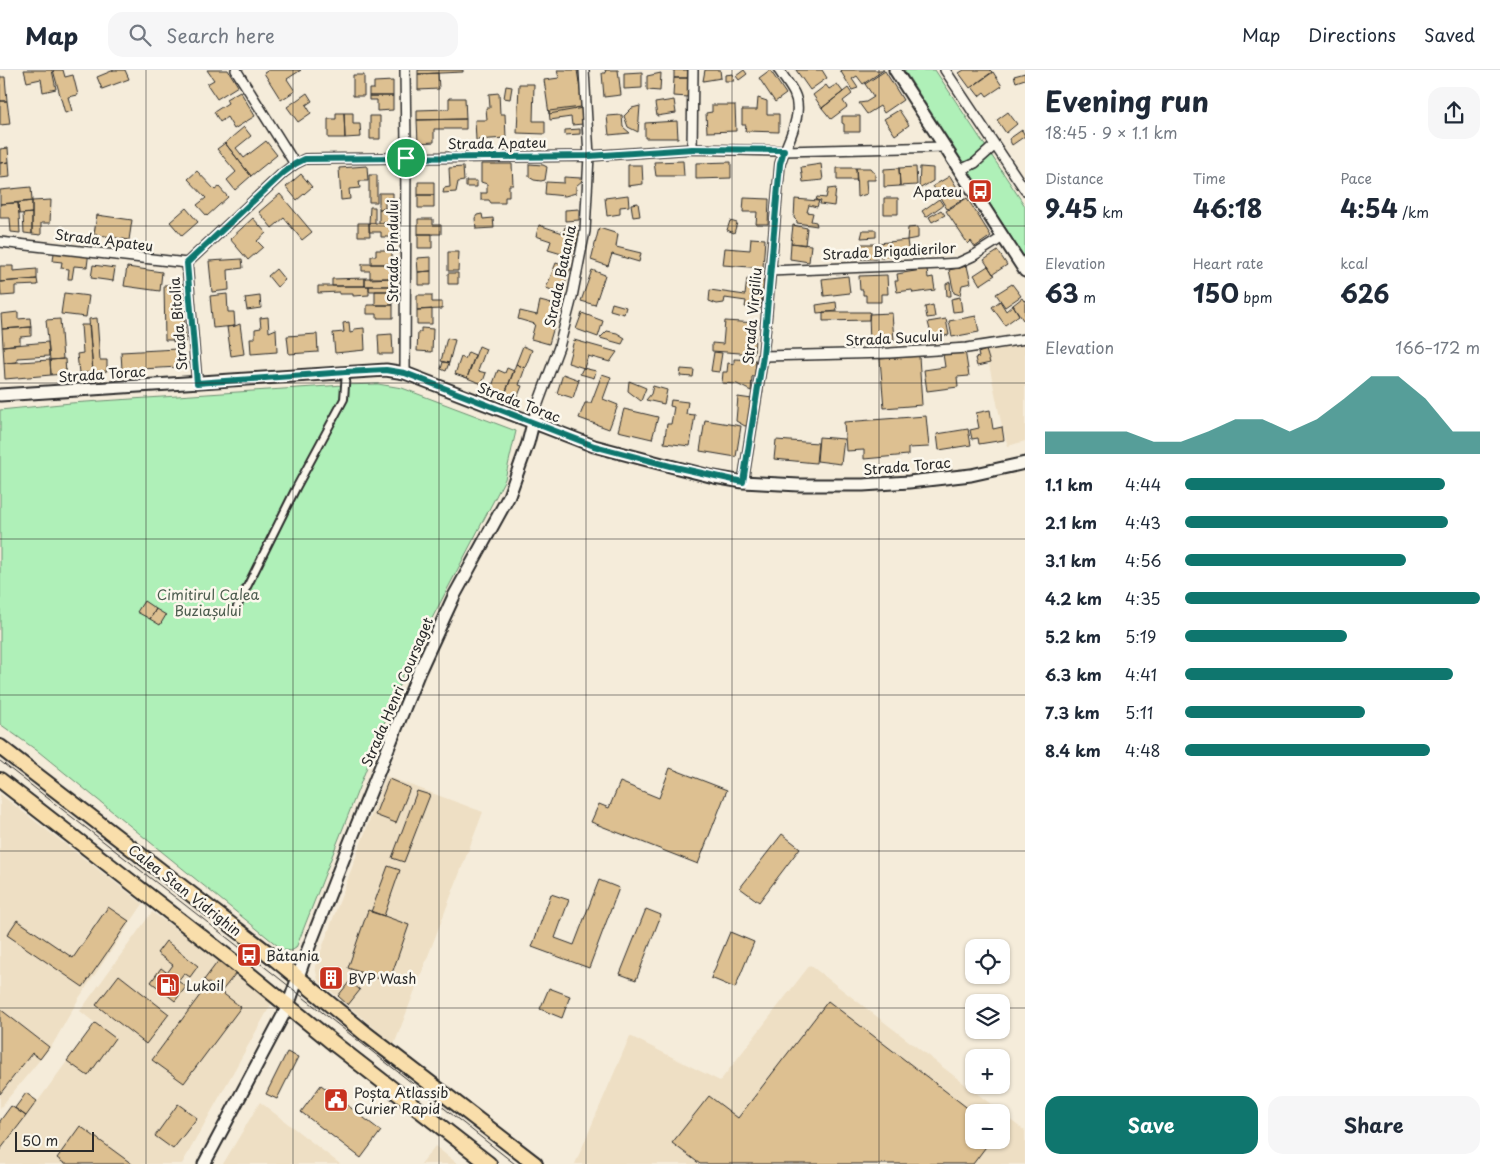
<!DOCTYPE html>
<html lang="en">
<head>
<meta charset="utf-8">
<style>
  :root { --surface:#fff; --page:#f6f6f7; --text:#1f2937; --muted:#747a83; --line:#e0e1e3; --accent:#0f766e }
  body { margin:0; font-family:"Playpen Sans",sans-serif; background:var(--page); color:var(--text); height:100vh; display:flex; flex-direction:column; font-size:19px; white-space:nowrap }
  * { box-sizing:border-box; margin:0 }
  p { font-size:16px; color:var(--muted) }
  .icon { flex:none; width:28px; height:28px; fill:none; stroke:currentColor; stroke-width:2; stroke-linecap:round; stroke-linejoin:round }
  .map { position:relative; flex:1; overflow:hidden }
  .panel { display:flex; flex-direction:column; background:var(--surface); width:475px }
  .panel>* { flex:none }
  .controls { position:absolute; left:965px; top:869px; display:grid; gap:10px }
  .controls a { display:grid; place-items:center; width:45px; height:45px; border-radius:10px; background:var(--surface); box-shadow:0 1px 4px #0004; font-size:25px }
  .scale { position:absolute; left:15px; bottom:12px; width:79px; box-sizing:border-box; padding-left:5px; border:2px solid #2b2b2b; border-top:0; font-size:14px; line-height:18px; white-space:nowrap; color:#2b2b2b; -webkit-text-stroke:4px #fbf7ec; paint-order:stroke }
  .pin { position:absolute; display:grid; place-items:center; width:42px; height:42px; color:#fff; margin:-21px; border:2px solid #fff; border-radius:50%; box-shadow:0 1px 5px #0007 }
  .round { display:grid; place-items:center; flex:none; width:52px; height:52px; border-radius:15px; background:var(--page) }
  .head { display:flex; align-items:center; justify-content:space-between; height:85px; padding:0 20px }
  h1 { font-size:28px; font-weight:700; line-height:38px }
  .metrics { display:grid; grid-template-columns:repeat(3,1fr); gap:8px; height:85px; padding:5px 20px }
  .metrics div { display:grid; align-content:center }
  .metrics b { font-size:25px; font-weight:700 }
  .metrics small { font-size:14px; font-weight:400 }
  .metrics p { font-size:14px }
  .chart { height:140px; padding:10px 20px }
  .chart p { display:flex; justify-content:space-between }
  .chart svg { width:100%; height:90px; margin-top:5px; fill:var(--accent); opacity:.7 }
  .cta { display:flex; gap:10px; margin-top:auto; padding:10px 20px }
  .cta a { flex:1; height:58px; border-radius:15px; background:var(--accent); color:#fff; font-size:20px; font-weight:700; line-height:58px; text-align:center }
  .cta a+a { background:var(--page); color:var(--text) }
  ul { padding:0 20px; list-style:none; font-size:16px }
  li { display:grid; grid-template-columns:80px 60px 1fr; align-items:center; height:38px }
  li i { height:12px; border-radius:6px; background:var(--accent) }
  header { display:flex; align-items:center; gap:30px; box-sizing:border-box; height:70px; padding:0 25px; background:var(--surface); border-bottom:1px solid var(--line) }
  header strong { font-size:24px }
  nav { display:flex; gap:28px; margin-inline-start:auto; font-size:18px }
  .search { width:350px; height:45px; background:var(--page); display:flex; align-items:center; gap:12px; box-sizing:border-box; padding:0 18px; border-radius:15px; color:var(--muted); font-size:19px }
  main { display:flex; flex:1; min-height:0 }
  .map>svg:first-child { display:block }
</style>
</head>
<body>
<header>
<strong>Map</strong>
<div class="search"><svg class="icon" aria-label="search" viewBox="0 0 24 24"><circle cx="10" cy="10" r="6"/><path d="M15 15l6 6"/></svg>Search here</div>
<nav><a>Map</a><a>Directions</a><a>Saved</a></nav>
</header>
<main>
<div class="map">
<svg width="1025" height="1094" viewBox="0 0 1025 1094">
  <rect width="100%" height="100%" fill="#f5ecda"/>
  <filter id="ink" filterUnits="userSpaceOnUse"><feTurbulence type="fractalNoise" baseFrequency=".02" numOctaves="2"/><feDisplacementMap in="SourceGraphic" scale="10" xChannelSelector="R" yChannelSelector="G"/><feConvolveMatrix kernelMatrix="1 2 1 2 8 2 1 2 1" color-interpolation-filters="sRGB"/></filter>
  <g filter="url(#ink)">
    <!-- built -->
    <path fill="#eedfc4" d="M1025,271V371L1008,376L1002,357L986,280Z
      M386,706L483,742L394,975L318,910L315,897Z
      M0,724L143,834L79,928L53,974L0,1038Z
      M152,842L218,889L273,931L182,1094H0V1051L11,1036L15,1038L26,1023L38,1031L95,953L80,941Z
      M810,895L1001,1042H974V1070H1001V1043L1025,1061V1094H575L630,966L720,1011Z
      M260,1032L340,1094H223Z
      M435,1076L458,1094H421Z"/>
    <!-- green -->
    <path fill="#aff0b8" stroke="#6d8e72" d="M904,0H935L1025,136V188Z
      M378,314L402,318L516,361L505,409L405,600L296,878L291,881L283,880L39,682L0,654V340L71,333L344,315Z"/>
    <!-- building -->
    <path fill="#ddc091" stroke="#2b2b2b" d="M24,0H52L56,19L43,22L41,9L27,12Z
      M53,0H63L65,7L73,5L78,25L68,27L72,41L65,43Z
      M114,0H125L129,9L102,19L97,7Z
      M207,0H228L238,16L217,29L207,14L214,10Z
      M269,0H301L287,9L295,21L281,30L264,3Z
      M418,0H463V2L418,4Z
      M557,0H577L583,38L549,44L544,10L559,8Z
      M605,0H618L621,25L604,27L602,3H606Z
      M674,0H689V8H674Z
      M705,0H720L721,8L703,11Z
      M744,0L747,4L739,10L736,6Z
      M770,0L786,24L775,32L759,8Z
      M796,0H822L827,8L810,20Z
      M840,0H884L863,14L857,6L852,9L858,18L852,20Z
      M964,0H990L992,2L970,18L959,3Z
      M885,1L903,30L884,43L880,36L867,44L859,33L866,32L874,27L865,14Z
      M642,2V18L624,19V3Z
      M993,2L1002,16L987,26L984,22L979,26L972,17Z
      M438,3L439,19L418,20V4Z
      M661,3L660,21L647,20V6Z
      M1025,3V9L1016,12L1014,6Z
      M733,4L734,11H725V5Z
      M353,5H364V26H353Z
      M0,7H5L7,31H0Z
      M674,8H689V27L673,26Z
      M393,11V26H369V19H374V12Z
      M519,14H534L533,51H545V64L517,63Z
      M837,14L843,22L822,38L813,25L826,15L829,19Z
      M506,16L512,17L510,29L504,28Z
      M848,18L852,24L843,31L847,37L831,49L822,38Z
      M240,21L255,46L234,59L227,47L220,52L214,42L228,33L226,29Z
      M307,23L312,31L306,35L311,43L298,52L287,37Z
      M499,23L500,44H505L506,68L476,70L475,50H487L486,38H490L489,24Z
      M369,26H393V40L377,41V30H369Z
      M449,28H465L466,49L417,50V40L449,39Z
      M758,28L767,31V44H779V62L745,61L746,55H742V40H757Z
      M674,30L676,43L657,46L655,33Z
      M0,31H7L10,54L0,55Z
      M712,35H735L736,61L707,62L706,43L712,42Z
      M640,36L638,62L628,57L624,46L632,38Z
      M581,37L583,54L572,55L571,47L550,50L549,41Z
      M899,40L909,55L895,65L884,49Z
      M1008,42L1017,54L1006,63L997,50Z
      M336,43H344L345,68H328V49H336Z
      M344,43H353V54H360L361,67L345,68Z
      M622,45L623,57L630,63L609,65L607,46Z
      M370,46H380V69H370Z
      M842,46H860V62H844V54L842,53Z
      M466,49V59H434V72L418,73L417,50Z
      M677,51L678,68H645V53Z
      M244,57L251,66L236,78L244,88L266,71L277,85L251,106L225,73Z
      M580,59V64L565,65V60Z
      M1022,60L1025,66L1012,75L1009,69Z
      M225,73L251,106L235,120L227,110L236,102L217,79Z
      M8,78L9,92L0,93V79Z
      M683,91L684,106H656L654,92Z
      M9,92L10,107L0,108V93Z
      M731,92V108L696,109V93Z
      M481,94H512L513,115H509V127H505V133H491L489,130H481V123H487V114L481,112Z
      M529,94L543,95L547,97L545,110L541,111L534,110L529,107Z
      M821,94L823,110L803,112L801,97Z
      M628,95H642L643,114L628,116Z
      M367,96L368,111H359L360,118L349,119L350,129L341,130L339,98Z
      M463,97L464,111L458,112L456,122L443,123L444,118L450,117L449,98Z
      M916,97L917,115L900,116L899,98Z
      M920,97L933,98V111L919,119Z
      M837,98H856L857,110H837Z
      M856,98H870L875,104V110H866L867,124L857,127Z
      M899,98L900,116L884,117V99Z
      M197,101L215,120L219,117L228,127L207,146L197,135L206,128L188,109Z
      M301,104L312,117L297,130L286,117Z
      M369,105H377V132H369Z
      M950,106L964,129L947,139L933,116Z
      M564,107L581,108L583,110L576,116V123L565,126L545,124L546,112L564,113Z
      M466,111H477V117H466Z
      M418,112H434V125H418Z
      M31,117L32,131L0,134V120Z
      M836,118L834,136L820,134L821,131L816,130L817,127L826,128L828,119Z
      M379,123H393V129H385V139H379Z
      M280,124L312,162L302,170L284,148L272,158L259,142Z
      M418,125H434V138H418Z
      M628,125L629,136L620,137V144L607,146L605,128Z
      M744,128L769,129L768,154H756L757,142H743Z
      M884,128H898V144H884Z
      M967,128L991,166L975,177L971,171L968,174L946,141Z
      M795,129L819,131L817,137L809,135L807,142L813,143L811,151L816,152L817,156L797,153V151L794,148Z
      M939,129L943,135L926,147L922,141Z
      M51,130L50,153H41V165L32,164V131Z
      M32,131V143L19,144L18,133Z
      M18,133L19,144L20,163L11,162L10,148H0V134Z
      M638,133L640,146L633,147L631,134Z
      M370,137H375V153H369Z
      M186,138L198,152L182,166L170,152Z
      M379,139H393V153H379Z
      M579,139V150L565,151V140Z
      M941,140L945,145L932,152L929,147Z
      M32,143V164L24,163L23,144Z
      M482,144L483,149L493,148L494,158L476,159L475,148L477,145Z
      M97,145L132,150L129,170L94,164Z
      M253,148L266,163L257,171L263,177L248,190L230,169Z
      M418,149H433V155H441V164H418Z
      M730,151L737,153L734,163L727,160Z
      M358,153H369L370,166H358Z
      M369,153H393V167H381V162H369Z
      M539,155L563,163L565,157L580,161L572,187L548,180L551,171L536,166Z
      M793,155L807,158L805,175L791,173Z
      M918,157V168L907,170L908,158Z
      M599,158L618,164L616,177L641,183L639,192L612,184L608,196L591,190Z
      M863,160H876V167L861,168Z
      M418,164H432V178H418Z
      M751,168L765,169L763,198L723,195L725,178L750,180Z
      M907,170L909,185L880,188L879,173Z
      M791,173L811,175L809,192L790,189Z
      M861,174H876V189H861Z
      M62,178L89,181L87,197L74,196L72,209H68L69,199L61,198L62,192L53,191L54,183L61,184Z
      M376,180H392V194H371V186H376Z
      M998,181L1007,195L993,204L984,190Z
      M448,182H459L458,201H448Z
      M431,187V201L418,202L417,188Z
      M242,189L243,198L228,200L229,220L212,222L209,191Z
      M556,193L571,198L561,223L546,218Z
      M362,194H392V208L370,209V201H362Z
      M93,195L115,198L113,211L91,208Z
      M0,196H13V201L37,199V209L0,212Z
      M967,196L971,213L962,215L960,225L954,223L949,200Z
      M988,196L993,204L995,205L980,215L974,205Z
      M127,197L162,202L160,221L124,216Z
      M276,199L285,210L277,217L268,206Z
      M927,199L928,208L933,207L935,220L913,223L912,220L897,222L895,211H898L897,204Z
      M592,200L605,205L595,235L581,231Z
      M431,201V215H418V202Z
      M448,203H458V214H448Z
      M887,205L888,224H881V232H866V225H863V220H860L859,206Z
      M848,206L850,223L824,226L822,209Z
      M365,208V216H332V209Z
      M365,208H392L393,216H365Z
      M37,209L38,215L15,216V225L1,226L0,212Z
      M747,209L764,211L761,238L745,237L746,231L725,228L724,233L717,234L709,231L710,220L745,225Z
      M950,212L951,226H947L946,214Z
      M184,214L185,272H173V270H165L164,215Z
      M1012,214L1021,226L1005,237L996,224Z
      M318,216H369V225L353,226V224H339V222L318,223Z
      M369,216H393V221H369Z
      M375,221H393V235H375Z
      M64,223L89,226L86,247L61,244Z
      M227,224L228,242H234L235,256L213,258L210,226Z
      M417,225H432V232H442V239L417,240Z
      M260,226L261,238L247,240L245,228Z
      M960,227L962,241L953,242L951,229Z
      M1022,228L1024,231L1025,230V248L1023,250L1013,235Z
      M540,231L560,236L549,274L531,269L535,254L518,249L520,241L537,245Z
      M1000,231L1006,241L1013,235L1019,245L1005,255L992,237Z
      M836,232L837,241L817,243L816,235Z
      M612,233L626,237L624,244L610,240Z
      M367,235H393V248H377V244H367Z
      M933,235L935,247L927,248L925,237Z
      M432,239V254H417V240Z
      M18,242V249L30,248L31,257L2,259L1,244Z
      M823,242H870L869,250L823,251Z
      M582,243L603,251L598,267L576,259Z
      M892,243L894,271L870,273L869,244Z
      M976,246L979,262L952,267L949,251Z
      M268,247L269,262L276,259L277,282L251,284L250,268H255V259L261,258L260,248Z
      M97,248L100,290H107V301L93,302L89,249Z
      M60,249L63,289L50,290L46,250Z
      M946,249L949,265L932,268L928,252Z
      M725,251L756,253L754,284L712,281V273L723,274Z
      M349,252L350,263L354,262V259L364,258L365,280L335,283L333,263L344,262L343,253Z
      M240,254L244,284L231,286L227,257L235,256Z
      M81,255H89L93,302L79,303L77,284L83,283Z
      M31,257V266L20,267V274L3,276L2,259Z
      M421,258L433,259L432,282L417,281L418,262H421Z
      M607,261L617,263L625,268L622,274L600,268Z
      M317,264L318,282L289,284L287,266Z
      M392,264L393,284H379L378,265Z
      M447,268L455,270L449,293L441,291Z
      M574,270L617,282L610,292L588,286L584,298L568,293Z
      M48,272L49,286L17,288V292L4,293L3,276Z
      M479,276L486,279L478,301L486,303L482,314L467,308Z
      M523,276L532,280L525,298L516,294Z
      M177,279L179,297L122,300L121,282Z
      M965,280L969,306L957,307L958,317L927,321L924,300L945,297L943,284Z
      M986,280L990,293L977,296L975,288L979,287L978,283Z
      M468,282L475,285L467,308L455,304L461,287L465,289Z
      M714,282L722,283L719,302L711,301Z
      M919,286L922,335L884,338L880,289Z
      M65,289L66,304L51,305L50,290Z
      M734,289L756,290L755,305L752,307L751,321L737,314L722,313L723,302H727L728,293L734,294Z
      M50,290L51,305L5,309L4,293Z
      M443,292L449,293L446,301L441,299Z
      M516,294L525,298L519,315L522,316L517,328L505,324Z
      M507,298L514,301L505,324L491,319L498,300L505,303Z
      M583,298L596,301L594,308L580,304Z
      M681,299L694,300L693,307L680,306Z
      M563,304L579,310L573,328L557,323Z
      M602,304L611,307L603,329L618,335L609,359L579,348L585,333H591Z
      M629,311L646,318L641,331L628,321Z
      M653,316L667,320L664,334L646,330L651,324Z
      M738,327L752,329L750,355L745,356L736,351Z
      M671,330L688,332L686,344L695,345L690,376L664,373L667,354H671L674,337L670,336Z
      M624,339L658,347L652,369L618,361Z
      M990,340L993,359L1002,357L1004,370L979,374L978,368L972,369L970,360L979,358L976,343Z
      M926,346L929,377L908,378V385L864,389V380L846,381L844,352Z
      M705,350L741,356L736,387L700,381Z
      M968,359L971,375L939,380L937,364Z
      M819,367L844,369L841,394L817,391Z
      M776,370L818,373L816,393L774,389Z
      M144,531L156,539L150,549L137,542Z
      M156,539L166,545L160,555L150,549Z
      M670,698L727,720L698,794L591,752L599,734L609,738L620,712L659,728Z
      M389,709L410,718L396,753L375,745Z
      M417,721L430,725L404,792L392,788Z
      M782,764L800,778L759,832L740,818Z
      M388,796L400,800L384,846L371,842Z
      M599,810L619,818L589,898L532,877L551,824L569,830L555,868L574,875Z
      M108,837L129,851L83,917L7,865L17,850L73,888Z
      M646,839L661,845L636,910L620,904Z
      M368,840L409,855L389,912L348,898Z
      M730,862L754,872L735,918L711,908Z
      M166,871L198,896L190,907L184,903L178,911L167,903L173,895L157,883Z
      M219,890L236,903L221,922L204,910Z
      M161,898L186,917L175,931L151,912Z
      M331,899L339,906L330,917L322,909Z
      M119,905L169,944L146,974L96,935Z
      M350,911L360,920L348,935L338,926Z
      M209,913L241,937L184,1013L152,990Z
      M549,918L570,926L562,948L540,939Z
      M828,931L974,1043V1070H991L973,1094H700L672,1073L709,1026L738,1048Z
      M0,939L49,977L40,989L32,983L0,1024Z
      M95,953L115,968L88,1006L67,991Z
      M287,982L298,987L277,1029L266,1024Z
      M321,1015L381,1061L361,1088L301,1042Z
      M26,1023L37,1031L26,1046L15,1038Z
      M178,1034L197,1048L173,1079L155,1066Z
      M11,1036L26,1046L0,1080V1051Z
      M80,1056L132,1094H65L57,1088Z"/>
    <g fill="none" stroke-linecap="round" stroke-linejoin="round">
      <defs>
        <path id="pedestrian" d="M235,541L296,418L344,329L346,302"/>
        <path id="minor" d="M236,0L295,94
          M945,0L1025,120
          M692,79L693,0
          M960,100L975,93L995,75
          M0,172L187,193L283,103L295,94L305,89L589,86L692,79L784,81L945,77
          M187,193L197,313
          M770,201L942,194L958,193L973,186L1003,167
          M763,286L890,283L967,278L1025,269
          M405,303L406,75L405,0
          M533,353L536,339L559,277L572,227L585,161L589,86L584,0
          M743,412L763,286L780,94C786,73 805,45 794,23C790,15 784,8 779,0"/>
        <path id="tertiary" d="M895,0L1025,201
          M0,325L386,300L405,303L594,376L670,396L714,407L743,412L799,415H863L909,412L971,405L1025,393
          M204,1094L288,936L305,887L348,777L419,602L454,526L509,426L528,373L533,353"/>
        <path id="primary" d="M0,677L274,888L366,964L535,1094
          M0,710L244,900L337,976L489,1094"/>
      </defs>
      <!-- pedestrian casing -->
      <use href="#pedestrian" stroke="#2b2b2b" stroke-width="10"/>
      <!-- minor casing -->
      <use href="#minor" stroke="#2b2b2b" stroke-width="12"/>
      <!-- tertiary casing -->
      <use href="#tertiary" stroke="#2b2b2b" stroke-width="15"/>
      <!-- primary casing -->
      <use href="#primary" stroke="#2b2b2b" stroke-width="18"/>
      <!-- pedestrian -->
      <use href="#pedestrian" stroke="#fbf7ec" stroke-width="6"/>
      <!-- minor -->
      <use href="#minor" stroke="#fbf7ec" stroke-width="9"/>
      <!-- tertiary -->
      <use href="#tertiary" stroke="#fbf7ec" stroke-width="11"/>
      <!-- primary -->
      <use href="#primary" stroke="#f9deab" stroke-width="14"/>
      <!-- tram -->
      <path stroke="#2b2b2b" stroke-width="1" d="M0,691L266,898L515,1094"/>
    </g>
  </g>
  <g fill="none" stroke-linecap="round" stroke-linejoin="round" filter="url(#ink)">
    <defs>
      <path id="route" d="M692,79L784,80L780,94L763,286L743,412L670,396L594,376L405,303L386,300L346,302L197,313L187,193L283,103L295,94L305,89L589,86Z"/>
    </defs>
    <!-- route casing -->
    <use href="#route" stroke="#fff" stroke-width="10"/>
    <!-- route -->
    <use href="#route" stroke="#0f766e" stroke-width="6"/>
  </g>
  <!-- grid -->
  <path fill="none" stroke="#2b2b2b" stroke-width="1" stroke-opacity="0.55" d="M146,0V1094M293,0V1094M439,0V1094M586,0V1094M732,0V1094M879,0V1094M0,156H1025M0,313H1025M0,469H1025M0,625H1025M0,781H1025M0,938H974M1001,938H1025"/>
  <!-- icons -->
  <defs>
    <symbol id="bus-square" viewBox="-11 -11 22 22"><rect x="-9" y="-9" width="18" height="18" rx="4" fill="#c8321e" stroke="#fbf7ec"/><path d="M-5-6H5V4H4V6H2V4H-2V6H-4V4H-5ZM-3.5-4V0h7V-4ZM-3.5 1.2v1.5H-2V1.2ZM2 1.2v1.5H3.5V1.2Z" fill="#fff"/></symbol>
    <symbol id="building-square" viewBox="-11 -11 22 22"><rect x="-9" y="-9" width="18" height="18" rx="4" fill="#c8321e" stroke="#fbf7ec"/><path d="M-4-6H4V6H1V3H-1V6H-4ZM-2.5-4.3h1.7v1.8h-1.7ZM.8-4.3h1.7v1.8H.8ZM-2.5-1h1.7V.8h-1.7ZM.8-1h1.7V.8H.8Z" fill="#fff"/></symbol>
    <symbol id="fuel-square" viewBox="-11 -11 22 22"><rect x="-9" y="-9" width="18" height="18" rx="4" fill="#c8321e" stroke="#fbf7ec"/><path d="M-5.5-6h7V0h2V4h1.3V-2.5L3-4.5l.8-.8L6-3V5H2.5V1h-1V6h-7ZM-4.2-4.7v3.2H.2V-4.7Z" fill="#fff"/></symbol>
    <symbol id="civic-square" viewBox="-11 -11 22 22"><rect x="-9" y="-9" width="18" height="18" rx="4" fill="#c8321e" stroke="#fbf7ec"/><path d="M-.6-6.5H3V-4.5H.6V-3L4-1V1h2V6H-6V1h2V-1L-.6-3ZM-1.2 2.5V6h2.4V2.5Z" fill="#fff"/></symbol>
  </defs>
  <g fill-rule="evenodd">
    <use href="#bus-square" x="966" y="107" width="28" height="28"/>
    <use href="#bus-square" x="235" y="871" width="28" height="28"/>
    <use href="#building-square" x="317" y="894" width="28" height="28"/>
    <use href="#fuel-square" x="154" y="901" width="28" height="28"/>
    <use href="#civic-square" x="322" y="1016" width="28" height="28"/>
  </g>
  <g text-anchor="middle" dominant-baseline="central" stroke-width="5" stroke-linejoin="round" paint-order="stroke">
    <!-- street labels -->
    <g font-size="14" fill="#2b2b2b" stroke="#fbf7ec">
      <text transform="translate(497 73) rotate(-1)">Strada Apateu</text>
      <text transform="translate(104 170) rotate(7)">Strada Apateu</text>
      <text transform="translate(392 181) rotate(-90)">Strada Pindului</text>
      <text transform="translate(889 181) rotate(-3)">Strada Brigadierilor</text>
      <text transform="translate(560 206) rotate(-78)">Strada Batania</text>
      <text transform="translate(752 246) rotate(-85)">Strada Virgiliu</text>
      <text transform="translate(178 254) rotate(-95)">Strada Bitolia</text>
      <text transform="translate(894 268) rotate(-3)">Strada Sucului</text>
      <text transform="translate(102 304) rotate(-4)">Strada Torac</text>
      <text transform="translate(519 332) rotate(21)">Strada Torac</text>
      <text transform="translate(907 396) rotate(-5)">Strada Torac</text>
      <text transform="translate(397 622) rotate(-67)">Strada Henri Coursaget</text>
      <text transform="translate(185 820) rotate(38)">Calea Stan Vidrighin</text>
    </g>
    <!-- poi labels -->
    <g font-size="14" fill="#2b2b2b" stroke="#fbf7ec" text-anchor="start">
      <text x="962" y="121" text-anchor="end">Apateu</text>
      <text x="266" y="885">Bătania</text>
      <text x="348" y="908">BVP Wash</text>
      <text x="186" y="915">Lukoil</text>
      <text x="354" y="1022">Poșta Atlassib<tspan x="354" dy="16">Curier Rapid</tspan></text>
    </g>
    <!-- park labels -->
    <g font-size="14" fill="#4c5c4e" stroke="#fbf7ec">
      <text x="208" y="524">Cimitirul Calea<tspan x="208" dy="16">Buziașului</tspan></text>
    </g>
  </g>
</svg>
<div class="controls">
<a><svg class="icon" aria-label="locate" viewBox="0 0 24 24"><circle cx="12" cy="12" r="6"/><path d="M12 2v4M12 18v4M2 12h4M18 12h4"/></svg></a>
<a><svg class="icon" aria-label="layers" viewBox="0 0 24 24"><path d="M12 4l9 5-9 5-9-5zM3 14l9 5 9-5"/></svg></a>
<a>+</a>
<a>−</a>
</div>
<div class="scale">50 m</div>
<div class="pin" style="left:406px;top:88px;background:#1e9e55"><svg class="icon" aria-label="arrive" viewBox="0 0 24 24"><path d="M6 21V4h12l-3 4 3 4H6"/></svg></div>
</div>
<section class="panel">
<div class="head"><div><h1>Evening run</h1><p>18:45 · 9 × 1.1 km</p></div><a class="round"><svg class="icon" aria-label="share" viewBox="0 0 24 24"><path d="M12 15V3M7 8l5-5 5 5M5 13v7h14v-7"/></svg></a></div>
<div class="metrics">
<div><p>Distance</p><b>9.45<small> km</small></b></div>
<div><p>Time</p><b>46:18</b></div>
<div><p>Pace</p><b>4:54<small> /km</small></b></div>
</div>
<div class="metrics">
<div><p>Elevation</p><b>63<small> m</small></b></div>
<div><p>Heart rate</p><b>150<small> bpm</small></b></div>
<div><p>kcal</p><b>626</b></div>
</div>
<div class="chart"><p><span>Elevation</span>166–172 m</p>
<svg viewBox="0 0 160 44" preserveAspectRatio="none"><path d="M0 44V33L10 33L20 33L30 33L40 38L50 38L60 33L70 27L80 27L90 33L100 27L110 17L120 6L130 6L140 17L150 33L160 33V44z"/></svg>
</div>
<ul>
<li><b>1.1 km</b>4:44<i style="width:88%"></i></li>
<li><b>2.1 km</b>4:43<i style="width:89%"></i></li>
<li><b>3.1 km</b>4:56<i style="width:75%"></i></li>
<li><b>4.2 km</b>4:35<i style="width:100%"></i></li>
<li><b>5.2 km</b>5:19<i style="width:55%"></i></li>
<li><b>6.3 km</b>4:41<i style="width:91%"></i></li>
<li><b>7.3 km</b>5:11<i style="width:61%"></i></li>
<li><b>8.4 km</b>4:48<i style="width:83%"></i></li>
</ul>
<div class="cta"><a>Save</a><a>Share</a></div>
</section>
</main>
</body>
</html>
